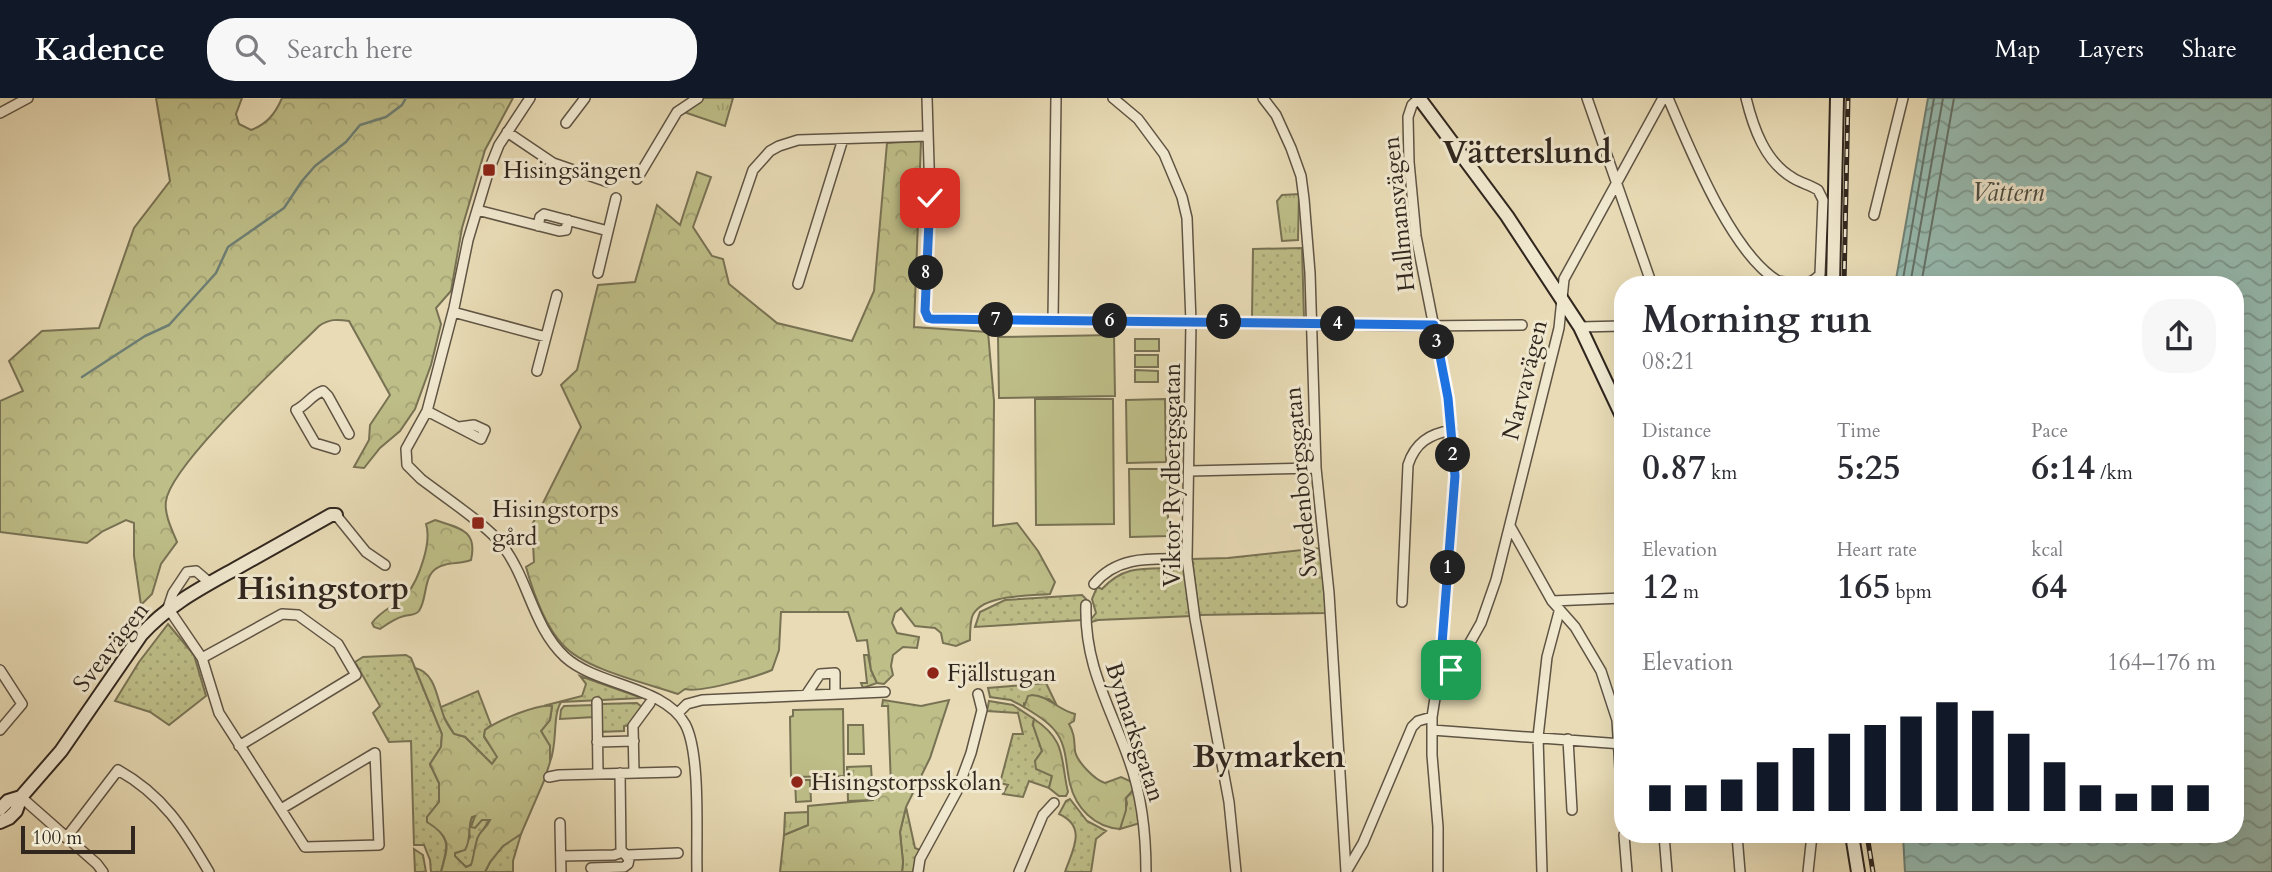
<!DOCTYPE html>
<html lang="en">
<head>
<meta charset="utf-8">
<style>
  :root { --surface:#fff; --page:#f7f7f7; --text:#2b2b33; --muted:#7c7c81; --accent:#111827 }
  body { margin:0; font-family:Cardo,serif; background:var(--page); color:var(--text); height:100vh; display:flex; flex-direction:column; font-size:26px; white-space:nowrap }
  * { box-sizing:border-box; margin:0 }
  p { font-size:23px; color:var(--muted) }
  .icon { flex:none; width:38px; height:38px; fill:none; stroke:currentColor; stroke-width:2; stroke-linecap:round; stroke-linejoin:round }
  .map { position:relative; flex:1; overflow:hidden }
  .panel { position:absolute; left:1614px; top:178px; width:630px; height:567px; display:flex; flex-direction:column; background:var(--surface); border-radius:28px; box-shadow:0 7px 28px #0002 }
  .panel>* { flex:none }
  .scale { position:absolute; left:21px; bottom:18px; width:114px; box-sizing:border-box; padding-left:7px; border:4px solid #31271f; border-top:0; font-size:19px; line-height:24px; white-space:nowrap; color:#31271f; -webkit-text-stroke:5px #f0e8cf; paint-order:stroke }
  .pin { position:absolute; display:grid; place-items:center; width:60px; height:60px; color:#fff; margin:-30px; border-radius:14px; box-shadow:0 4px 10px #0006 }
  .km { position:absolute; width:35px; height:35px; margin:-18px; border-radius:50%; background:#222; color:#fff; font-size:19px; line-height:35px; text-align:center }
  .round { display:grid; place-items:center; flex:none; width:74px; height:74px; border-radius:28px; background:var(--page) }
  .headline { display:flex; align-items:center; justify-content:space-between; height:119px; padding:0 28px }
  h1 { font-size:38px; font-weight:700; line-height:52px }
  .metrics { display:grid; grid-template-columns:repeat(3,1fr); gap:10px; height:119px; padding:7px 28px }
  .metrics div { display:grid; align-content:center }
  .metrics b { font-size:35px; font-weight:700 }
  .metrics small { font-size:19px; font-weight:400 }
  .metrics p { font-size:19px }
  .chart { height:196px; padding:14px 28px }
  .chart p { display:flex; justify-content:space-between }
  .chart svg { width:100%; height:126px; margin-top:7px; stroke:var(--accent); stroke-width:6 }
  header { display:flex; align-items:center; gap:42px; box-sizing:border-box; height:98px; padding:0 35px; background:var(--accent); color:#fff }
  header strong { font-size:33px }
  nav { display:flex; gap:38px; margin-inline-start:auto; font-size:24px }
  .search { width:490px; height:63px; background:var(--page); display:flex; align-items:center; gap:18px; box-sizing:border-box; padding:0 24px; border-radius:28px; color:var(--muted); font-size:26px }
  .map>svg:first-child { display:block }
</style>
</head>
<body>
<header>
<strong>Kadence</strong>
<div class="search"><svg class="icon" aria-label="search" viewBox="0 0 24 24"><circle cx="10" cy="10" r="6"/><path d="M15 15l6 6"/></svg>Search here</div>
<nav><a>Map</a><a>Layers</a><a>Share</a></nav>
</header>
<div class="map">
<svg width="2272" height="774" viewBox="0 0 2272 774">
  <defs>
    <pattern id="grass-dots" width="8" height="8" patternUnits="userSpaceOnUse" patternTransform="scale(1.75)"><rect width="8" height="8" fill="#bebe88"/><path d="M2 2h.1M6 6h.1" fill="none" stroke="#a4a375" stroke-width="1.8" stroke-linecap="round"/></pattern>
    <pattern id="forest-crowns" width="20" height="18" patternUnits="userSpaceOnUse" patternTransform="scale(1.75)"><rect width="20" height="18" fill="#bebe88"/><path d="M2 6a3 3 0 1 1 6 0M12 15a3 3 0 1 1 6 0" fill="none" stroke="#a4a375"/></pattern>
    <pattern id="park-tufts" width="24" height="20" patternUnits="userSpaceOnUse" patternTransform="scale(1.75)"><rect width="24" height="20" fill="#bebe88"/><path d="M3 7l-1-3M5 7V3M7 7l1-3M15 17l-1-3M17 17v-4M19 17l1-3" fill="none" stroke="#a4a375"/></pattern>
    <pattern id="water-waves" width="16" height="10" patternUnits="userSpaceOnUse" patternTransform="scale(1.75)"><rect width="16" height="10" fill="#97bbb0"/><path d="M0 5q4-4 8 0t8 0" fill="none" stroke="#7c988f"/></pattern>
  </defs>
  <rect width="100%" height="100%" fill="#e8dbb5"/>
  <filter id="stains"><feTurbulence type="fractalNoise" baseFrequency=".00286" numOctaves="4"/><feColorMatrix values="0 0 0 0 .2 0 0 0 0 .09 0 0 0 0 .02 0 0 0 .5 -.17"/></filter>
  <radialGradient id="worn" r=".72"><stop offset=".6" stop-color="#630" stop-opacity="0"/><stop offset="1" stop-color="#630" stop-opacity=".3"/></radialGradient>
  <!-- grass -->
  <path fill="url(#grass-dots)" stroke="#787254" stroke-width="2" d="M1302,150L1304,220H1252L1253,151Z
    M1320,450L1326,515L1199,517L1192,461L1228,460Z
    M1178,464L1185,468L1192,518L1098,522L1088,525L1096,515L1092,501L1097,489L1102,491C1125,466 1146,471 1177,470Z
    M1082,497L1086,501L1081,507L1082,522L975,529L980,514L1005,502Z
    M168,526L194,557L206,598L169,627L150,614L115,603L139,564Z
    M406,557L411,560L442,636L441,649L430,666L439,685V704L427,719C450,744 449,742 441,774H431L430,762L424,747H414L411,643L389,644L373,615L380,608L355,564L363,559Z
    M864,557H868L871,572L877,585L863,590L861,585H867Z
    M580,578L642,600L561,604C552,619 558,644 550,664V648L541,633L550,621L552,609L547,607L582,598L586,586Z
    M1046,585L1057,608L1049,601L1024,605V609L1011,602L990,599L988,590Z
    M478,593L491,627L485,632L484,639L498,659L492,666L465,639L454,636L442,616L441,609Z
    M989,603L1013,607L1034,621L1033,627L1042,653L1035,663L1052,678L1049,690L1029,683L1023,699L1003,696L1008,687L1000,685L1013,636H1023L1018,615L987,613Z
    M637,605L642,609L631,627L624,628V633L599,634L601,606Z
    M1134,691L1140,725L1120,731L1127,706L1126,700Z
    M1070,701L1087,723L1106,733L1096,741L1091,774H1065C1072,753 1088,729 1059,716L1066,703Z
    M906,709L915,750L920,752L913,774H902L903,764L900,734Z
    M475,717L476,722L490,721L477,741V752L471,767L466,769L454,758L455,755L459,754L470,739C468,731 467,722 475,717Z
    M521,736L513,763V774H485C492,758 505,744 521,736Z
    M414,751L423,757L426,774H415Z"/>
  <!-- forest -->
  <path fill="url(#forest-crowns)" stroke="#787254" stroke-width="2" fill-rule="evenodd" d="M156,0H242L236,16L239,26L251,32C267,26 275,16 282,0H513L485,52L462,130L451,193L436,210L441,226L431,267L415,311L400,333L380,350L364,370L354,369L369,342L370,327L390,297L349,223C337,221 329,221 319,228C288,259 171,366 166,403C164,416 172,432 177,444L161,466L152,496L141,507L134,458V425L126,422L103,433L87,445L0,434V303L23,293L9,263L42,233L99,230L134,130L170,83Z
    M921,43L914,229L988,234L994,303L993,428L1017,425L1038,453L1055,484L1050,496C1030,498 980,496 972,519C970,526 970,535 970,542L956,548L943,545L941,535L935,530L915,528L901,510L895,515L892,525L897,535L919,539L917,550L903,549L893,557L891,568L893,577L884,586L877,585L871,572L867,542L857,543L848,514H781L779,552L772,572C756,579 700,595 685,591L678,596C646,585 586,572 563,547C545,528 533,494 526,469L534,464L532,427L581,329L561,287L577,272L598,187L635,184L657,107L680,127L697,74L711,79L693,129L712,158L723,161L729,186L777,225L852,243L874,193L887,45Z
    M435,422C459,430 478,432 471,462C461,466 453,464 444,467C421,473 429,498 419,513C415,518 410,516 404,518C396,520 387,526 380,531L374,529L372,525C381,512 397,507 407,496C419,481 432,444 426,426Z
    M415,570C435,574 437,600 443,616C445,624 450,630 454,636L465,639L492,666L497,659L484,638L485,632C497,623 538,605 552,608L550,622L541,633L550,648V664L544,683L521,736L503,748L490,764L485,774H441C448,748 453,740 427,724V719L439,704V685L430,666L441,649L442,636ZM475,718L471,729L475,730L482,722H490C487,729 483,731 479,737C475,743 474,759 471,767L466,769L455,758V755L465,752C472,740 467,731 472,719Z
    M1032,597C1049,598 1058,612 1075,616L1074,623L1069,626C1075,637 1074,642 1075,653C1077,664 1095,682 1105,685L1121,679L1132,684L1134,691L1126,700V712L1120,731C1094,729 1076,710 1070,686C1066,670 1067,651 1058,637C1051,625 1035,616 1024,609L1028,598Z
    M883,602L921,608L949,602L930,660L906,709L900,734L903,764L902,774H780L784,737L808,727V708L872,702V689L891,688L888,608H882Z
    M595,607V619L560,621L561,612L564,608Z
    M1034,621C1067,643 1060,660 1068,694L1066,698H1059L1049,690L1052,678L1036,671L1035,663L1042,653L1033,627Z"/>
  <!-- park -->
  <path fill="url(#park-tufts)" stroke="#787254" stroke-width="2" d="M695,0H733L725,28L675,11Z
    M1299,96L1298,142L1282,143L1277,103L1282,97Z
    M871,668L873,702L848,703L847,669Z
    M808,714V727L784,737L785,715Z"/>
  <!-- pitch -->
  <path fill="#bebe88" stroke="#787254" stroke-width="2" d="M1114,237L1115,298L999,300L998,239Z
    M1135,241H1159V253H1135Z
    M1135,257H1158V269H1135Z
    M1135,272L1158,273V284H1135Z
    M1035,301H1113L1114,426L1036,427Z
    M1165,301L1166,364L1127,365L1126,302Z
    M1129,371H1168V438L1130,439Z
    M843,611L844,678L791,679L790,619L793,618V612Z
    M848,627H863L864,656H848Z
    M795,682H810L811,703L796,704Z"/>
  <!-- water -->
  <path fill="url(#water-waves)" stroke="#6e8076" stroke-width="2" d="M1928,0H2272V774H1905L1903,737H2235V187H1895Z"/>
  <g fill="none" stroke-linecap="round" stroke-linejoin="round">
    <!-- shore -->
    <path stroke="#647168" stroke-width="2" d="M1902,187L1934,0
      M1910,187L1943,0
      M1921,187L1954,0"/>
    <!-- stream -->
    <path stroke="#6e8076" stroke-width="2.5" d="M82,279L145,238L169,227L216,175L228,149L284,110L302,83L315,68L346,44L360,27L386,19L402,7L406,0"/>
    <defs>
      <path id="street" d="M530,0L499,47L489,72L468,142L454,210L427,313L406,351L407,367L421,381C442,397 488,428 503,448C529,483 533,529 565,559C597,588 664,588 685,626C701,655 696,738 697,774
        M927,0L930,100L925,213L928,220L1420,228L1522,227
        M1113,0L1138,21L1164,56L1182,99L1187,120L1191,224L1187,461L1195,521L1229,704L1236,774
        M1263,0L1276,17L1291,50L1301,78L1304,101L1310,175L1316,370L1329,495L1346,774
        M1419,0L1412,7L1408,19L1409,64L1416,138L1448,300L1455,378L1441,562L1432,619V657L1438,729V774
        M1587,0L1652,187
        M1668,0C1690,51 1731,155 1778,183V187
        M1746,0C1753,29 1765,64 1793,80C1801,85 1810,87 1818,92L1823,102L1820,176C1810,190 1794,185 1778,183
        M0,15L28,0
        M566,25L585,0
        M507,34L553,65L608,84
        M637,81L677,14L698,0
        M477,112L559,133L566,132L568,122
        M1874,117L1903,0
        M538,128L540,119L544,116L608,133
        M729,142L753,72L770,53L779,48L798,42L928,38
        M598,175L616,100
        M798,186L843,41
        M453,214L546,239
        M1053,222L1056,0
        M1580,229L1622,228
        M537,273L557,197
        M427,313L481,341L485,332L474,327L459,329
        M335,351L315,345L296,312C308,306 311,297 323,293L328,298L349,336
        M1190,373L1316,370
        M336,417L366,454L385,467
        M1510,428L1552,503L1575,529L1601,573L1617,622L1622,704
        M210,485L196,473L187,474L173,495L168,510L202,560L219,615L305,749L379,747L375,655L281,711
        M1094,486C1118,457 1152,461 1187,461
        M1552,503L1622,500
        M1402,504L1408,367C1415,345 1429,336 1452,332
        M1086,507C1084,567 1110,608 1129,662C1142,698 1146,736 1146,774
        M202,560L282,516L298,517L338,546L356,577L239,648
        M0,572L22,606L0,632
        M1440,572H1451L1460,562L1481,525L1496,482L1559,230L1564,181L1663,0
        M806,597L820,576L835,575V596
        M597,604L598,676
        M678,615L687,606L702,602L885,594
        M1432,632L1622,646
        M1568,641L1572,712
        M597,644L634,643
        M620,675L621,754
        M634,675L633,628L650,605
        M549,679L559,677L676,674
        M21,699L97,766L103,774
        M560,725L561,774
        M1624,737L1627,774
        M1664,737L1667,774
        M1737,737L1740,774
        M66,740L118,672C163,697 184,731 209,774
        M628,757L678,755
        M561,758L614,757L623,754L629,761L628,766L624,769L591,770
        M918,774L920,761L957,693L971,655L982,612L978,596
        M1019,774L1043,717L1054,705
        M1346,774L1363,745L1412,629L1418,623L1432,619
        M1542,774L1538,639L1547,559L1559,514
        M1808,774L1812,737"/>
      <path id="secondary" d="M1419,0L1507,118L1580,229L1622,318
        M1833,187L1837,0
        M0,711L8,703L21,699
        M0,724L9,720L16,713L21,699L61,653L141,537C168,507 201,490 235,471C267,453 299,435 331,417H336
        M1852,737L1858,774"/>
    </defs>
    <!-- street casing -->
    <use href="#street" stroke="#5f5444" stroke-width="12"/>
    <!-- secondary casing -->
    <use href="#secondary" stroke="#31271f" stroke-width="16"/>
    <!-- street -->
    <use href="#street" stroke="#f0e8cf" stroke-width="9"/>
    <!-- secondary -->
    <use href="#secondary" stroke="#f0e8cf" stroke-width="12"/>
    <defs>
      <path id="rail" d="M1844,187L1848,0
        M1867,737L1873,774"/>
    </defs>
    <!-- rail casing -->
    <use href="#rail" stroke="#31271f" stroke-width="5"/>
    <!-- rail -->
    <use href="#rail" stroke="#f0e8cf" stroke-width="2.5" stroke-dasharray="8" stroke-linecap="butt"/>
  </g>
  <g fill="none" stroke-linecap="round" stroke-linejoin="round">
    <defs>
      <path id="route" d="M930,100L925,213L928,220L932,221L1434,227L1448,300L1455,378L1440,572H1451"/>
    </defs>
    <!-- route casing -->
    <use href="#route" stroke="#fff" stroke-width="14"/>
    <!-- route -->
    <use href="#route" stroke="#1a73e8" stroke-width="9"/>
  </g>
  <!-- markers -->
  <g fill="#8f2418" stroke="#f0e8cf" stroke-width="2.5">
    <rect x="482" y="65" width="14" height="14" rx="3.5"/>
    <rect x="471" y="418" width="14" height="14" rx="3.5"/>
    <circle cx="933" cy="575" r="7"/>
    <circle cx="797" cy="684" r="7"/>
  </g>
  <g text-anchor="middle" dominant-baseline="central" stroke-width="6" stroke-linejoin="round" paint-order="stroke">
    <!-- poi labels -->
    <g font-size="24" fill="#31271f" stroke="#f0e8cf" text-anchor="start">
      <text x="503" y="72">Hisingsängen</text>
      <text x="492" y="411">Hisingstorps<tspan x="492" dy="28">gård</tspan></text>
      <text x="947" y="575">Fjällstugan</text>
      <text x="811" y="684">Hisingstorpsskolan</text>
    </g>
    <!-- street labels -->
    <g font-size="24" fill="#31271f" stroke="#f0e8cf">
      <text transform="translate(1399 116) rotate(-96)">Hallmansvägen</text>
      <text transform="translate(1525 282) rotate(-76)">Narvavägen</text>
      <text transform="translate(1172 377) rotate(-90)">Viktor Rydbergsgatan</text>
      <text transform="translate(1301 384) rotate(-95)">Swedenborgsgatan</text>
      <text transform="translate(111 549) rotate(-52)">Sveavägen</text>
      <text transform="translate(1135 634) rotate(72)">Bymarksgatan</text>
    </g>
    <!-- water labels -->
    <g font-size="26" font-style="italic" fill="#4a4c43" stroke="#f0e8cf">
      <text x="2008" y="94">Vättern</text>
    </g>
    <!-- district labels -->
    <g font-size="32" font-weight="bold" fill="#31271f" stroke="#f0e8cf">
      <text x="1527" y="55">Vätterslund</text>
      <text x="323" y="491">Hisingstorp</text>
      <text x="1269" y="659">Bymarken</text>
    </g>
  </g>
  <rect width="100%" height="100%" filter="url(#stains)"/>
  <rect width="100%" height="100%" fill="url(#worn)"/>
</svg>
<div class="scale">100 m</div>
<div class="pin" style="left:1451px;top:572px;background:#1e9e55"><svg class="icon" aria-label="arrive" viewBox="0 0 24 24"><path d="M6 21V4h12l-3 4 3 4H6"/></svg></div>
<div class="pin" style="left:930px;top:100px;background:#d93025"><svg class="icon" aria-label="check" viewBox="0 0 24 24"><path d="M5 12l5 5 9-10"/></svg></div>
<b class="km" style="left:1448px;top:470px">1</b>
<b class="km" style="left:1453px;top:357px">2</b>
<b class="km" style="left:1437px;top:244px">3</b>
<b class="km" style="left:1338px;top:226px">4</b>
<b class="km" style="left:1224px;top:224px">5</b>
<b class="km" style="left:1110px;top:223px">6</b>
<b class="km" style="left:996px;top:222px">7</b>
<b class="km" style="left:926px;top:175px">8</b>
<section class="panel">
<div class="headline"><div><h1>Morning run</h1><p>08:21</p></div><a class="round"><svg class="icon" aria-label="share" viewBox="0 0 24 24"><path d="M12 15V3M7 8l5-5 5 5M5 13v7h14v-7"/></svg></a></div>
<div class="metrics">
<div><p>Distance</p><b>0.87<small> km</small></b></div>
<div><p>Time</p><b>5:25</b></div>
<div><p>Pace</p><b>6:14<small> /km</small></b></div>
</div>
<div class="metrics">
<div><p>Elevation</p><b>12<small> m</small></b></div>
<div><p>Heart rate</p><b>165<small> bpm</small></b></div>
<div><p>kcal</p><b>64</b></div>
</div>
<div class="chart"><p><span>Elevation</span>164–176 m</p>
<svg viewBox="0 0 160 44" preserveAspectRatio="none"><path d="M5 44V35M15 44V35M25 44V33M35 44V27M45 44V22M55 44V17M65 44V14M75 44V11M85 44V6M95 44V9M105 44V17M115 44V27M125 44V35M135 44V38M145 44V35M155 44V35"/></svg>
</div>
</section>
</div>
</body>
</html>
